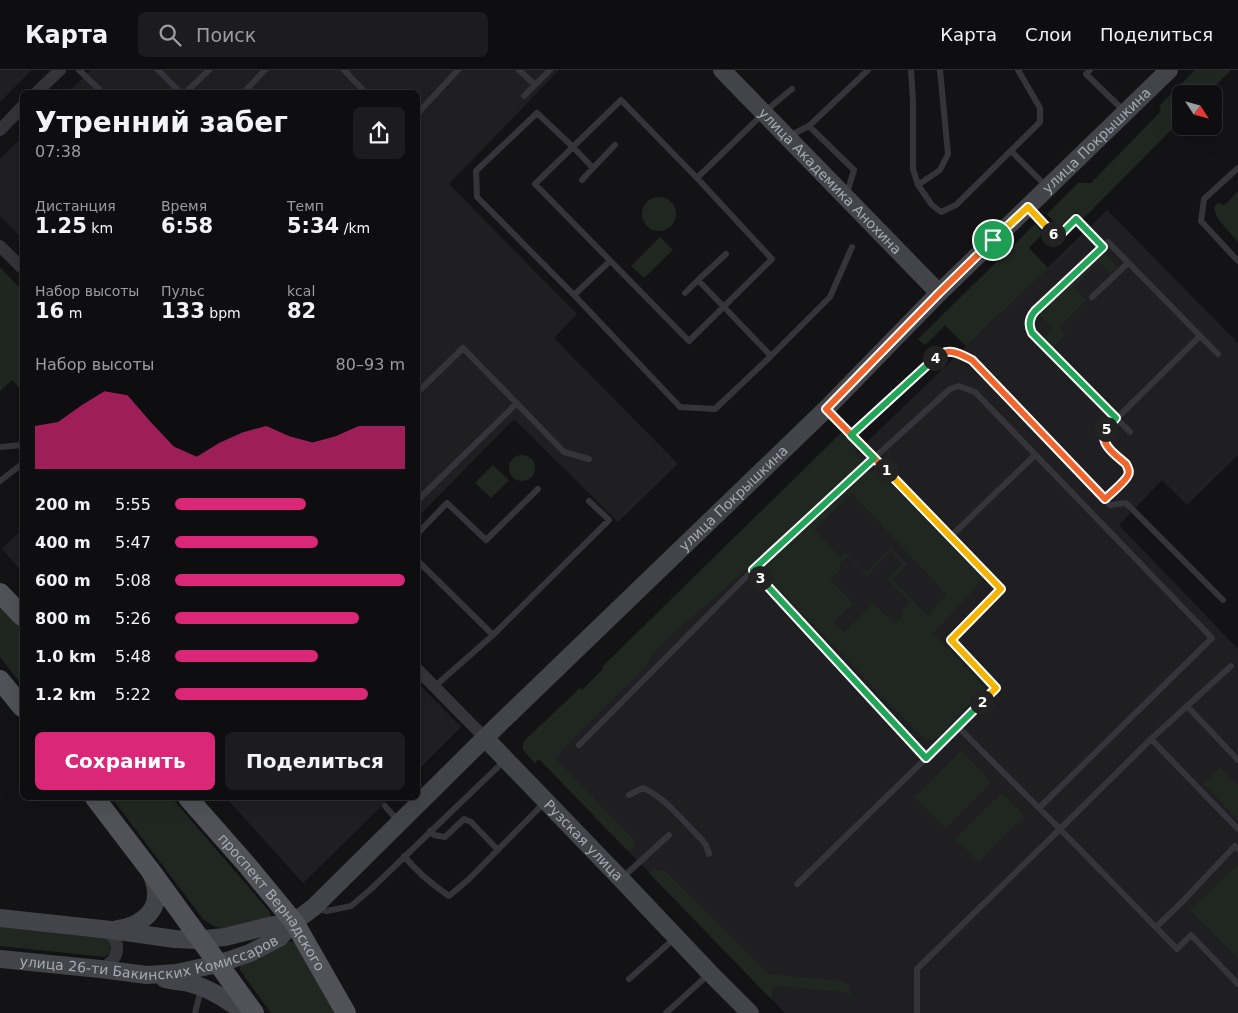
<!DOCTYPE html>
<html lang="ru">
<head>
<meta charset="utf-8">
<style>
  :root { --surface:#0e0e10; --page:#1c1c1e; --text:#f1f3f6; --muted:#9b9c9f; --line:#2e2e30; --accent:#db2777 }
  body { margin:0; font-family:"DejaVu Sans",sans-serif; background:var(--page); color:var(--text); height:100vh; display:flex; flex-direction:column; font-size:19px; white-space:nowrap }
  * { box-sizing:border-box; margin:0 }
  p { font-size:16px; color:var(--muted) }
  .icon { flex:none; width:28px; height:28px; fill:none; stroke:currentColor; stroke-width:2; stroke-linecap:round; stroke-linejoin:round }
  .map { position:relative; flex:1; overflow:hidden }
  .side { position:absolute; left:20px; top:20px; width:400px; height:710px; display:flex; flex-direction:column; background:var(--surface); border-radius:8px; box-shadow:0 5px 20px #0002,0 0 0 1px var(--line) }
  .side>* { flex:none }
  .needle { width:32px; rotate:126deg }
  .fabs { position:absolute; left:1172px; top:15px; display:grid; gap:10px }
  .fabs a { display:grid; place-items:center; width:50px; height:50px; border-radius:8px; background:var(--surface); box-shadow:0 5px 20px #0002,0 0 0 1px var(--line); font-size:25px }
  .pin { position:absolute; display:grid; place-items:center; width:42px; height:42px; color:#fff; margin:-21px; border:2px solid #fff; border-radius:50%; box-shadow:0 1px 5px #0007 }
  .km { position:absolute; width:25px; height:25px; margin:-12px; border-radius:50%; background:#222; color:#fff; font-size:14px; line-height:25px; text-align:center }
  .round { display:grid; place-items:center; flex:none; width:52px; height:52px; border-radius:8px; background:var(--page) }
  .headline { display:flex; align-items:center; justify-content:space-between; height:85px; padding:0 15px }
  h1 { font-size:28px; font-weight:800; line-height:38px }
  .stats { display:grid; grid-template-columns:repeat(3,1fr); gap:8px; height:85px; padding:5px 15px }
  .stats div { display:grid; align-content:center }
  .stats b { font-size:21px; font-weight:800 }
  .stats small { font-size:14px; font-weight:400 }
  .stats p { font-size:14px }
  .chart { height:140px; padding:10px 15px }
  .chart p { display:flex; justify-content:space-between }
  .chart svg { width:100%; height:90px; margin-top:5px; fill:var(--accent); opacity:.7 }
  .primary-button { display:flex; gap:10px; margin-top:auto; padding:10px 15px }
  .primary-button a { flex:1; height:58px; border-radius:8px; background:var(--accent); color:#fff; font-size:20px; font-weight:800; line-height:58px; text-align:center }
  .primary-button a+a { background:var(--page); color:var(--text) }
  ul { padding:0 15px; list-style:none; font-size:16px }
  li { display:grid; grid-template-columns:80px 60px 1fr; align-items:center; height:38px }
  li i { height:12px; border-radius:6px; background:var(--accent) }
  header { display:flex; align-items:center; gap:30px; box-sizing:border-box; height:70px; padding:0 25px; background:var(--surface); border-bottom:1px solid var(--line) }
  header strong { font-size:24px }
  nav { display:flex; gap:28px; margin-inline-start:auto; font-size:18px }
  .search { width:350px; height:45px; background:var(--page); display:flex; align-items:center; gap:12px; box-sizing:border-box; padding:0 18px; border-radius:8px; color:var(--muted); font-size:19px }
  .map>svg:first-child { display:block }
</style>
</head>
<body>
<header>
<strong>Карта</strong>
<div class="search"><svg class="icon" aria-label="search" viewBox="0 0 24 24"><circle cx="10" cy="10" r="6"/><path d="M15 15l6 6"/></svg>Поиск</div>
<nav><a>Карта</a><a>Слои</a><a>Поделиться</a></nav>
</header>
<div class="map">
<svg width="1238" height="943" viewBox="0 0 1238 943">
  <rect width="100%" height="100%" fill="#131315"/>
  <!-- built -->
  <path fill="#1f1f21" d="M0,0H32L0,32Z
    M91,0H559L449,114L577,244L554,268L678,394L618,452L514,349L418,447V22H68Z
    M22,67V169L0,146V89Z
    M1107,140L1238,273V385L1187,435L1162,410L1119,455L1238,579V943H785L539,689Z
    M22,459V502L2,479Z
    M418,613L461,657L418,700Z
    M226,728H390L303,813Z"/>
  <!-- green -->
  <path fill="#202721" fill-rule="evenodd" d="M1195,0H1231L1207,24H1181V50L1083,149L1076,142L1063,154H1056L1047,144L1078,113H1091L1161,41L1159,36Z
    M1238,121V172L1218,149L1214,138L1216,135L1218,133L1225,135Z
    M642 144a17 17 0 1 1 34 0a17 17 0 1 1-34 0Z
    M1035,154L1043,163L1029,178L1048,198L966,276L945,255L925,275L918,269Z
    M660,167L673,180L644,208L631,196Z
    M1102,181L1117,197L1110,203L1099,192L1074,217L1086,230L1059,257L1066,265L1053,277L1044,268L1053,259L1038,243Z
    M0,197L22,220V321L12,310L0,321Z
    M842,362L858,380L855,383L866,394L788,461L723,520L660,575L645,598L555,688L634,770L635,773L634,777L630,780L626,779L539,689L535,693L523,680V674L524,671L580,618L582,620L603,599L602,597Z
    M509 398a13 13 0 1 1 26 0a13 13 0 1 1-26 0Z
    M493,395L509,410L491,428L475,413Z
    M872,401L877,402L882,405L984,509L933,563L985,618L935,670L923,668L766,506L764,501L766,497L777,485L866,403ZM852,423L947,525L928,545L892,510L907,494L891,478L866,503L846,483L840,487L814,459ZM891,481L903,493L887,509L910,531L901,541L904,545L895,554L873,533L844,563L833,553L853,533L830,510L841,498L838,495L847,486L867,506Z
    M0,532L22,555V615L0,587Z
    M961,681L991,712L945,758L914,727Z
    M1220,698L1238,716V750L1204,714Z
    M1002,723L1025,746L979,792L955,769Z
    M112,728H172L269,841L271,847C262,855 234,861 221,858C215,857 209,853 203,849Z
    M1237,795L1238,796V889L1190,840Z
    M654,800H664L769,904L841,911L848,915L852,927L851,929L846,922L774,916L771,929L649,803Z
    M0,855L111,868V882L105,887L0,876Z
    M289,871L295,873L336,943H271L240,900V894L261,886Z"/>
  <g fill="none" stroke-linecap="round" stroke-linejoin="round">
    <!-- lane -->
    <path stroke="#353539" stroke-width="6" d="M79,0L102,22
      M158,0L180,22
      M344,0L365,22
      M519,0L535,15
      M911,0L913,31V99L918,115L932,135L941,142L956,135L1040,52V38L1018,0
      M1090,0L1086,4L1124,41
      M186,22L209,0
      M244,22L265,0
      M524,26L550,0
      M621,30L697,108L772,189L689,271L535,114Z
      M418,43L458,0
      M809,56L868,0
      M789,66L809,56L854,100L846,126
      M615,75L593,98L573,77L537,43L476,101L477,127L574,225L680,337L715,339L771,286L830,227L852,177
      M1011,81L1047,117
      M1238,98L1204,129L1201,151L1238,191
      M697,108L769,38L792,19
      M582,110L593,98
      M918,115L940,100L948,84L940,0
      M1028,138L1057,168L1076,149L1103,177
      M726,184L698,210L771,286
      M685,223L698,210
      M574,225L610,191
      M1092,227L1128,193
      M418,322L463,278L564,382L589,389
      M826,340L862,377L874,388L950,319L959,316L975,322L1212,568L1039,738L958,657L996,617L951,570L1001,519L874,388L753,500L926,688
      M1130,362L1032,263C1028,255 1029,248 1035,241L1108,172L1218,284
      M851,365L939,285L952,281L973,290L1110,435L1126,433L1223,530
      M0,377L22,375
      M0,411L22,394
      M1105,429L1126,409L1129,403V400L1126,394L1105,374L1103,370L1104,361L1200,266
      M418,430L517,333
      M418,463L447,433L486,470L538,419
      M950,467L1035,385
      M418,491L493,565
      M434,617L493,565L609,450L589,431
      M1187,636L1238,690
      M1151,669L1231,596
      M579,675L753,500
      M629,725L643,718C666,728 684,752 702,770L706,775L709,784
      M385,736L399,752
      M1039,738L1060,759L1151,669L1238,759
      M430,761L434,765L445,767L464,749L471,752L498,780
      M404,786C417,802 433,815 449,826L469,809L545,732
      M622,808L669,765
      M797,814L958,657
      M316,838L327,841L351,836L370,820L504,691
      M1156,857L1181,833L1235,776L1238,779
      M629,909L675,868
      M195,943L201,919
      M666,943L709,904
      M917,943V899L1060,759L1177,879L1191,865L1238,914"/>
    <!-- street -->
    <path stroke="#353539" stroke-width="12" d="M37,22L60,0
      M0,60L22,37
      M0,176L22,198
      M418,600L485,668
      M100,899C121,890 124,870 102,859"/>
    <!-- secondary -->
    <g stroke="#434449" stroke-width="18">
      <path id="s1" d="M722,0L939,223"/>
      <path id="s2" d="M485,668L621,809L710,903L750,943"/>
      <path d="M0,848L111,860L175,869L196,870L225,867L269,856L294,852"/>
      <path d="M118,859C135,857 156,845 156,826C157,818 154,810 151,803"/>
      <path id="s3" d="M0,889L100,899L147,905L176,903L218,894L250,883L279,868L294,852L314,837L494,659L826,339L939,223L1169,0"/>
      <path d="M165,909C173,911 181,911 189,913C210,918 228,930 245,943"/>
    </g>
    <!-- primary -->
    <g stroke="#515258" stroke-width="20">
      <path d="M0,523L22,546"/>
      <path d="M0,610L22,637"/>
      <path d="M95,728L150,800L254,943"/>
      <path id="s4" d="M188,728L247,795L294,852L346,943"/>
    </g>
  </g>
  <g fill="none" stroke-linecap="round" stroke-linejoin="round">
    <defs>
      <path id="split-1" d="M886,400L826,339L939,223L993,170"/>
      <path id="split-2" d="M886,400L1001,519L951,570L996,618L982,632"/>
      <path id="split-3" d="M760,508L926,688L982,632"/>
      <path id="split-4" d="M760,508L753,500L874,388L851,365L935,288"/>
      <path id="split-5" d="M935,288C948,276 960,284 972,290L1105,429C1110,424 1126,411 1128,405C1130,401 1128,398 1126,394C1116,385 1098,374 1106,359"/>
      <path id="split-6" d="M1053,164L1057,168L1076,149L1103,177L1035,241C1029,248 1028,255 1032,263L1116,348L1106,359"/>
      <path id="split-7" d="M993,170L1028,137L1053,164"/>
    </defs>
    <!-- split-1 casing -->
    <use href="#split-1" stroke="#fff" stroke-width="10"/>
    <!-- split-2 casing -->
    <use href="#split-2" stroke="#fff" stroke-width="10"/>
    <!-- split-3 casing -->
    <use href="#split-3" stroke="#fff" stroke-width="10"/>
    <!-- split-4 casing -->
    <use href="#split-4" stroke="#fff" stroke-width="10"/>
    <!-- split-5 casing -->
    <use href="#split-5" stroke="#fff" stroke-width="10"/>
    <!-- split-6 casing -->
    <use href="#split-6" stroke="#fff" stroke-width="10"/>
    <!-- split-7 casing -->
    <use href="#split-7" stroke="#fff" stroke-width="10"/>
    <!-- split-1 -->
    <use href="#split-1" stroke="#f0652b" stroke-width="6"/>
    <!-- split-2 -->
    <use href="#split-2" stroke="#f5b400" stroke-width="6"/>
    <!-- split-3 -->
    <use href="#split-3" stroke="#22a559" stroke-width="6"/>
    <!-- split-4 -->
    <use href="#split-4" stroke="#22a559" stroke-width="6"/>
    <!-- split-5 -->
    <use href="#split-5" stroke="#f0652b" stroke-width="6"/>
    <!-- split-6 -->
    <use href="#split-6" stroke="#22a559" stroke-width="6"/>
    <!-- split-7 -->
    <use href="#split-7" stroke="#f5b400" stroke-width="6"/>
  </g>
  <g text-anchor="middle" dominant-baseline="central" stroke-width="5" stroke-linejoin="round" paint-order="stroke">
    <!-- street labels -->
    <g font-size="14" fill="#a6aab4" stroke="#0e0e10">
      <text stroke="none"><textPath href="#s3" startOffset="1429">улица Покрышкина</textPath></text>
      <text stroke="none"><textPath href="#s1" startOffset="155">улица Академика Анохина</textPath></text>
      <text stroke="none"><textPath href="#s3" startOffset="919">улица Покрышкина</textPath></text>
      <text stroke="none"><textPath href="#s2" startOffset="142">Рузская улица</textPath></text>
      <text stroke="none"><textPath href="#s4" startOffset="134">проспект Вернадского</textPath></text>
      <text stroke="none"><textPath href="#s3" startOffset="152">улица 26-ти Бакинских Комиссаров</textPath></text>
    </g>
  </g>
</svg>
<div class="fabs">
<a><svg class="needle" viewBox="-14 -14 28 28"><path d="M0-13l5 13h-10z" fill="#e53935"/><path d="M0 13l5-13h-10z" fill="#9b9c9f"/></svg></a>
</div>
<div class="pin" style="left:993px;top:170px;background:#1e9e55"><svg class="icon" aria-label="arrive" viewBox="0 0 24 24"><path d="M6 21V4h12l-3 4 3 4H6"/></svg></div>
<b class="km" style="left:886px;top:400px">1</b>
<b class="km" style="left:982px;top:632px">2</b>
<b class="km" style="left:760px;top:508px">3</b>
<b class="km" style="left:935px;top:288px">4</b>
<b class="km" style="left:1106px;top:359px">5</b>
<b class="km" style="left:1053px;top:164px">6</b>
<section class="side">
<div class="headline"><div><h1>Утренний забег</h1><p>07:38</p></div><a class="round"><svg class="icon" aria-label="share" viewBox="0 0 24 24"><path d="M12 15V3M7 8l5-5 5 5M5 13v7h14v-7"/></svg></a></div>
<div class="stats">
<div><p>Дистанция</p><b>1.25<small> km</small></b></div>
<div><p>Время</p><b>6:58</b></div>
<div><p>Темп</p><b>5:34<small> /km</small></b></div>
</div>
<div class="stats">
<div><p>Набор высоты</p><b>16<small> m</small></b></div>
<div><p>Пульс</p><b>133<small> bpm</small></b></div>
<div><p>kcal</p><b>82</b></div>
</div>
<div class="chart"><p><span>Набор высоты</span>80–93 m</p>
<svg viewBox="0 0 160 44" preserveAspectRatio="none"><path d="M0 44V23L10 21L20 13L30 6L40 8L50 21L60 33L70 38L80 31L90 26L100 23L110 28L120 31L130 28L140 23L150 23L160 23V44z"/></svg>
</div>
<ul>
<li><b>200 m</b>5:55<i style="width:57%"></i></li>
<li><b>400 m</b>5:47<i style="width:62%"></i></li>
<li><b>600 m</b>5:08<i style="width:100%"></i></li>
<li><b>800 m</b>5:26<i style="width:80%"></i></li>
<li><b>1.0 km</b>5:48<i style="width:62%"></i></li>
<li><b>1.2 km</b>5:22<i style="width:84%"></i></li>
</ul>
<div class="primary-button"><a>Сохранить</a><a>Поделиться</a></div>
</section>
</div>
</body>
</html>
